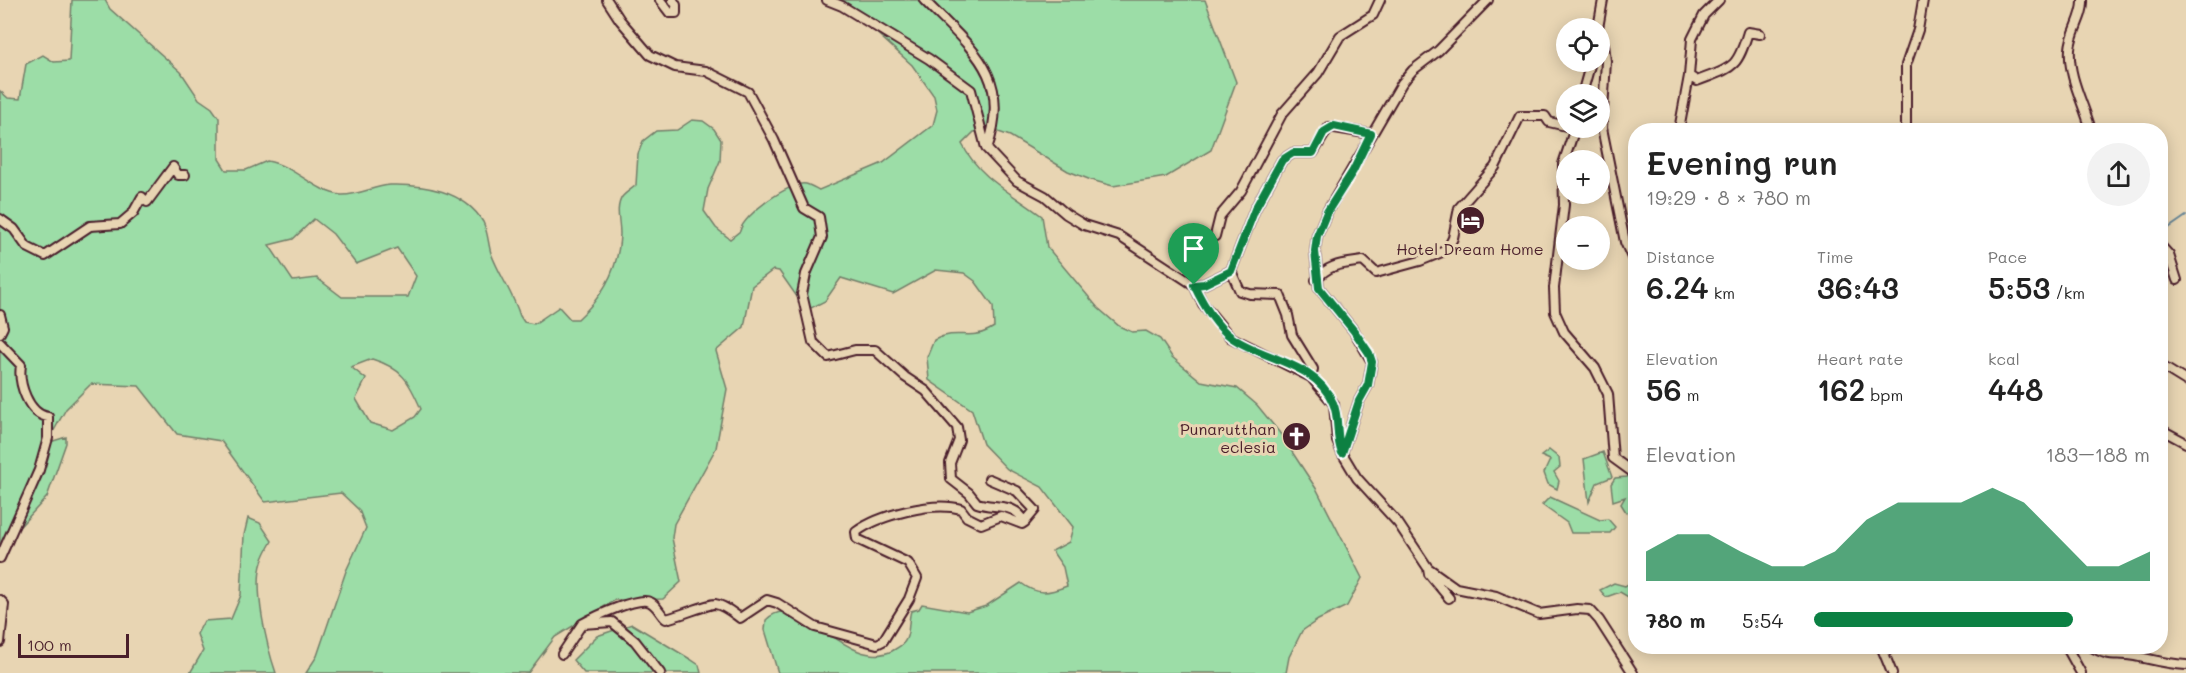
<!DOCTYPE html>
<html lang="en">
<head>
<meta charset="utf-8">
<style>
  :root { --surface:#fff; --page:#f2f2f2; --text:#222; --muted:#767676; --accent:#0b8043 }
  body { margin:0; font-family:Mali,sans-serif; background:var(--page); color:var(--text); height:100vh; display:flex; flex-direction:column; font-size:22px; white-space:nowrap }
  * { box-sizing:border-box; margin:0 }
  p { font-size:20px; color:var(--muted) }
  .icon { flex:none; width:33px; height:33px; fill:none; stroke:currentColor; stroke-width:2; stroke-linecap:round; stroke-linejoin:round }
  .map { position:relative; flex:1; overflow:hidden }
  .sheet { position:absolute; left:1628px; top:123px; width:540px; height:531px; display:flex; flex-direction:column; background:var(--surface); border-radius:24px; box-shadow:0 3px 15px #0003 }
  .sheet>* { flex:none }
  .controls { position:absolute; left:1556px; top:18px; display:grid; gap:12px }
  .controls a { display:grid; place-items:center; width:54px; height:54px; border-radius:50%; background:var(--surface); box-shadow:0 3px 15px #0003; font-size:30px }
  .scale { position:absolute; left:18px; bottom:15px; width:111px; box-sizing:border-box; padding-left:6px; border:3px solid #4a1f2b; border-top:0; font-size:16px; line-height:21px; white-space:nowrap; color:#4a1f2b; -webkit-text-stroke:4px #e8d5b3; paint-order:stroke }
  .pin { position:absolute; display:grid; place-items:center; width:51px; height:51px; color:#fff; margin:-62px -26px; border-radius:50% 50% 50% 0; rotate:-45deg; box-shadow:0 0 6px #0007 }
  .pin .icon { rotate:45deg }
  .round { display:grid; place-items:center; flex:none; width:63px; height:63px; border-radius:32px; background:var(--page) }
  .headline { display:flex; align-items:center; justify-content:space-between; height:102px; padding:0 18px }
  h1 { font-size:33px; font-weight:600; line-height:45px }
  .metrics { display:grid; grid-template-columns:repeat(3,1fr); gap:9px; height:102px; padding:6px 18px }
  .metrics div { display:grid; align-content:center }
  .metrics b { font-size:30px; font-weight:600 }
  .metrics small { font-size:16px; font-weight:400 }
  .metrics p { font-size:16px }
  .chart { height:168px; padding:12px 18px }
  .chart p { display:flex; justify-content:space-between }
  .chart svg { width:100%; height:108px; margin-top:6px; fill:var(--accent); opacity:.7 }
  ul { padding:0 18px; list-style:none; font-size:20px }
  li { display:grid; grid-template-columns:96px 72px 1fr; align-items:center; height:45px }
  li i { height:15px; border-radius:8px; background:var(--accent) }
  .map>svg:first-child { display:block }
</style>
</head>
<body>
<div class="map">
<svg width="2186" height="673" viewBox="0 0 2186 673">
  <rect width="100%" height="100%" fill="#e8d5b3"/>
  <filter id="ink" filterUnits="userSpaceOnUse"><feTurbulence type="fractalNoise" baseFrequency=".0167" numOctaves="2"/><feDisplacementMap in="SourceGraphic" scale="12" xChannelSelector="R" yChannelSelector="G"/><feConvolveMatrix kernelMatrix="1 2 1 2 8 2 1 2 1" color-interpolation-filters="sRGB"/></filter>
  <g filter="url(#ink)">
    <!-- green -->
    <path fill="#9cdda7" stroke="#737e69" stroke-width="1.5" fill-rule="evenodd" d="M72,0H105L110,9L181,72L199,99L212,108L219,118V159L226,170H246L267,161C295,166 315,192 341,195C357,196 374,186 390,185C423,184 465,191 483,222C488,232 488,243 491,253C499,275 513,293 520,316L524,322L534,324L559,307L570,319H578C602,297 619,268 620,234C620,222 615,208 622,197C625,193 632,189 636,185L638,154L643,141L656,131L677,130L692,120L703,121L714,129L721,140L720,161L708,189L704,211L716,228L730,239L740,231C743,215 790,181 806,184C810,185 815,188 819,190L883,163L933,125L937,110L934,96L912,65L840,0H1205L1236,82L1211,150L1166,177L1113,186L1091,180L1068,171L1010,136L993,130L974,132L962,144C980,179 1012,193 1042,216L1047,247L1098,308L1119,326L1132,332L1146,331L1160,339L1172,357L1201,381L1237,388L1257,405L1279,432L1317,490L1362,578L1347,606L1318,620L1302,631L1289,657L1286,673H778L765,630L766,620C800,585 845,673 892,651C897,648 904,645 906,639C910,631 908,620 911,611L919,609L922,604L967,612L986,606L1021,583C1038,596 1049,593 1067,586L1063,567L1052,551L1069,542L1073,527L1042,487L1007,469L983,444L972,410L929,380L927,357L934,340C960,327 969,343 994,327L993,306L975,281L964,273L936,270L893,294L841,278L825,301L811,308L802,304L779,271L773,270L752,286L744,327L716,351L727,389L716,448L674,524L672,538L681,582L663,599L615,600L555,637L528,673H306L317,656L346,571L366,528L359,510L341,493L265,502L221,441L177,434L139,386L91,384L66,409L47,443L66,437V443L47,497L0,548V91L8,98L20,99L26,64L43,55L54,62L69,61ZM314,219L333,234L356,264L397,248L416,276L408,297H342L317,278L293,281L269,245L293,239ZM372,359C402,368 409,381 421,409L415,417L393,430L370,423L356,399L366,379L351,367Z
      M1549,450L1559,458L1560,467L1554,472L1559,481L1557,489L1548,484L1544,473L1550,460L1541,456Z
      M1603,452L1612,477L1597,483L1589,502L1584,459Z
      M1635,472V499L1632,505L1635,507V514L1626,512L1621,504L1625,497L1613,501L1611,484L1615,478L1627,477Z
      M1550,497L1600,520L1608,519L1615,527L1610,533H1571L1567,523L1542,505Z
      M248,518L260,523L272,541C268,548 264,555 262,562C253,588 267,647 276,673H190L203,651L197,634L204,621L231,619L241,595L244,535Z
      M1635,580V601L1620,592L1606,597L1600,590L1614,583L1625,586Z
      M632,624L690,659L699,665L701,673H584L573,660L597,636Z"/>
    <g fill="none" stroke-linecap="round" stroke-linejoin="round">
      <!-- stream -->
      <path stroke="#698696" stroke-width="2" d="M2160,234L2186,216"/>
      <defs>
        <path id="minor" d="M660,0L670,13H676V5L673,0
          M827,0L842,6L929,59L971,90L986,148
          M924,0C971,49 1013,75 987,149L1017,181L1045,196L1066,214L1084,225L1119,236L1194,285L1203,304L1230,337L1311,377L1334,404L1337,441L1342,453L1357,478L1398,523L1428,568L1456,588L1496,596L1539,614L1577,609L1590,610L1599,620L1633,673
          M2083,0C2084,17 2071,31 2070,49C2068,77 2084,104 2091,130
          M1598,28L1603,0
          M1599,44L1604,45L1606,61L1602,128L1625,242L1635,264
          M1689,76L1697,81C1733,67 1737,69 1748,32L1760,34
          M1582,94L1591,62
          M1575,128L1563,164L1564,205L1554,288L1555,312L1564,332L1595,368L1608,394L1613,458L1635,474
          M1679,130L1689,76L1692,39L1704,15L1719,0
          M1906,130V65L1918,30L1923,0
          M0,219L14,229L27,247L45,256L90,226L120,224L133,213L142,197L147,202L173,167L178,175H185
          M1215,236L1220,216L1241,191L1282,114L1318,73L1340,36L1373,15L1380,0
          M2160,245L2169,255L2177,280
          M1231,271L1240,291L1250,294L1280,295L1288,315L1292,335L1313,369L1311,377
          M1316,280C1329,263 1344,264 1363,261L1376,273L1420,261L1447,250L1453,238L1459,208L1495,167L1520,116H1545L1549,122L1566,126
          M1194,285L1204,284L1231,271L1255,209L1282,160L1293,153H1313L1329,127L1371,134
          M0,315L3,327L0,333
          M0,343L21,365C18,383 28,414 48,417V438L39,470L0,558
          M2160,365L2186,381
          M2160,429L2186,443
          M1342,453L1359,401L1368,385L1372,362L1354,331L1319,288L1315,251L1317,236L1327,212L1402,83L1413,70L1438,51L1488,0
          M989,479L1017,491L1035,510L1025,522
          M1428,568L1429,574L1449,598
          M0,600L4,604L0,642
          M582,624C594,617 638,596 650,602C657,605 660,614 666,619C675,617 712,603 715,604C724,605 733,613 740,618L767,600L777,603L815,627L877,644L883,641L909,599L917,578L908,563L857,539L856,532C879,515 933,501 961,509L967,517L981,524L1001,516L1022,524L1025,522C1015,502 994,509 977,503L969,493L951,479L950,463L959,440L957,427L926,391L905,377L875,350H855L828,357L813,342L802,294L806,274L822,237L819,217L804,208L774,140L748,92L706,71L675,67L650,55L620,20L607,0
          M1881,646L1892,673
          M2066,646L2081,673
          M2090,646C2111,659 2115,652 2135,656C2153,660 2168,664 2186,665
          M562,654L582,624L612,622L635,641L660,673"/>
      </defs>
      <!-- minor casing -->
      <use href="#minor" stroke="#4a1f2b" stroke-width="12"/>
      <!-- minor -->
      <use href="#minor" stroke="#e8d5b3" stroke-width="8"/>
    </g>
  </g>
  <g fill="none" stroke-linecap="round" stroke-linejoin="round" filter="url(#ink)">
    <defs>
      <path id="route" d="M1334,126L1371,134L1353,171L1327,212L1317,236L1315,251L1319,288L1354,331L1369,353L1372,362L1368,385L1359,401L1342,453C1335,437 1340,418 1333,403C1316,362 1263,360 1231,337C1215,325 1202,302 1194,285L1204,284L1231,271L1255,209L1282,160L1293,153H1313L1324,132Z"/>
    </defs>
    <!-- route casing -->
    <use href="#route" stroke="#fff" stroke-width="12"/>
    <!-- route -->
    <use href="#route" stroke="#0b8043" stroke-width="8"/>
  </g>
  <!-- icons -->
  <defs>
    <symbol id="hotel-disc" viewBox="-11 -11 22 22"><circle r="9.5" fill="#4a1f2b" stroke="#e8d5b3"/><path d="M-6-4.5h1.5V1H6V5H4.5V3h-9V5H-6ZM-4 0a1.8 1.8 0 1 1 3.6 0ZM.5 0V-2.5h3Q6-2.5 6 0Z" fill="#fff"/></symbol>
    <symbol id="church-disc" viewBox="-11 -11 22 22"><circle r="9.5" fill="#4a1f2b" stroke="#e8d5b3"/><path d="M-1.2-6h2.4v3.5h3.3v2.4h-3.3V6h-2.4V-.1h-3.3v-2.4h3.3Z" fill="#fff"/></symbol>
  </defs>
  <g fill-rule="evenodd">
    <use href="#hotel-disc" x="1454" y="204" width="33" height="33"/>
    <use href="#church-disc" x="1280" y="420" width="33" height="33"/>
  </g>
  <g text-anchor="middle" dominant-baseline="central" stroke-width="6" stroke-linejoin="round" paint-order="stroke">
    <!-- poi labels -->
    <g font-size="16" fill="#4a1f2b" stroke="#e8d5b3">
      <text x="1470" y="248">Hotel Dream Home</text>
      <text x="1276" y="428" text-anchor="end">Punarutthan<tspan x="1276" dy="18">eclesia</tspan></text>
    </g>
  </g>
</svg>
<div class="controls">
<a><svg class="icon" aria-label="locate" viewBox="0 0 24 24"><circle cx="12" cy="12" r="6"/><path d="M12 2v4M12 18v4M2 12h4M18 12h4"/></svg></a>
<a><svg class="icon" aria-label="layers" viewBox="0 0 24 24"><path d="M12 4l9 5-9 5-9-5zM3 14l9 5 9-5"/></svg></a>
<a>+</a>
<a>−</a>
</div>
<div class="scale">100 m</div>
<div class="pin" style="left:1194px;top:285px;background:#1e9e55"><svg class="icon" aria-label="arrive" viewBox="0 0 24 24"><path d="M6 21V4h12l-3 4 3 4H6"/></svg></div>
<section class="sheet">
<div class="headline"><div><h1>Evening run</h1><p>19:29 · 8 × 780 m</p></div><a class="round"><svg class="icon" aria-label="share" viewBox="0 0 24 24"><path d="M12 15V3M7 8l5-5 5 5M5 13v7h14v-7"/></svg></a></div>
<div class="metrics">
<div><p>Distance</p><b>6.24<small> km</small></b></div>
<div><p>Time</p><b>36:43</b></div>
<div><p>Pace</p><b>5:53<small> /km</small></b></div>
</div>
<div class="metrics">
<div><p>Elevation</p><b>56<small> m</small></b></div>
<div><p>Heart rate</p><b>162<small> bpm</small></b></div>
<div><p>kcal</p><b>448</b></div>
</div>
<div class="chart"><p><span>Elevation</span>183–188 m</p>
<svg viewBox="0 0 160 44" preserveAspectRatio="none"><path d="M0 44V32L10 25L20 25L30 32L40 38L50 38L60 32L70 19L80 12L90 12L100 12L110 6L120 12L130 25L140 38L150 38L160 32V44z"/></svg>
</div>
<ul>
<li><b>780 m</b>5:54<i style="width:77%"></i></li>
</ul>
</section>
</div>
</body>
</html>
